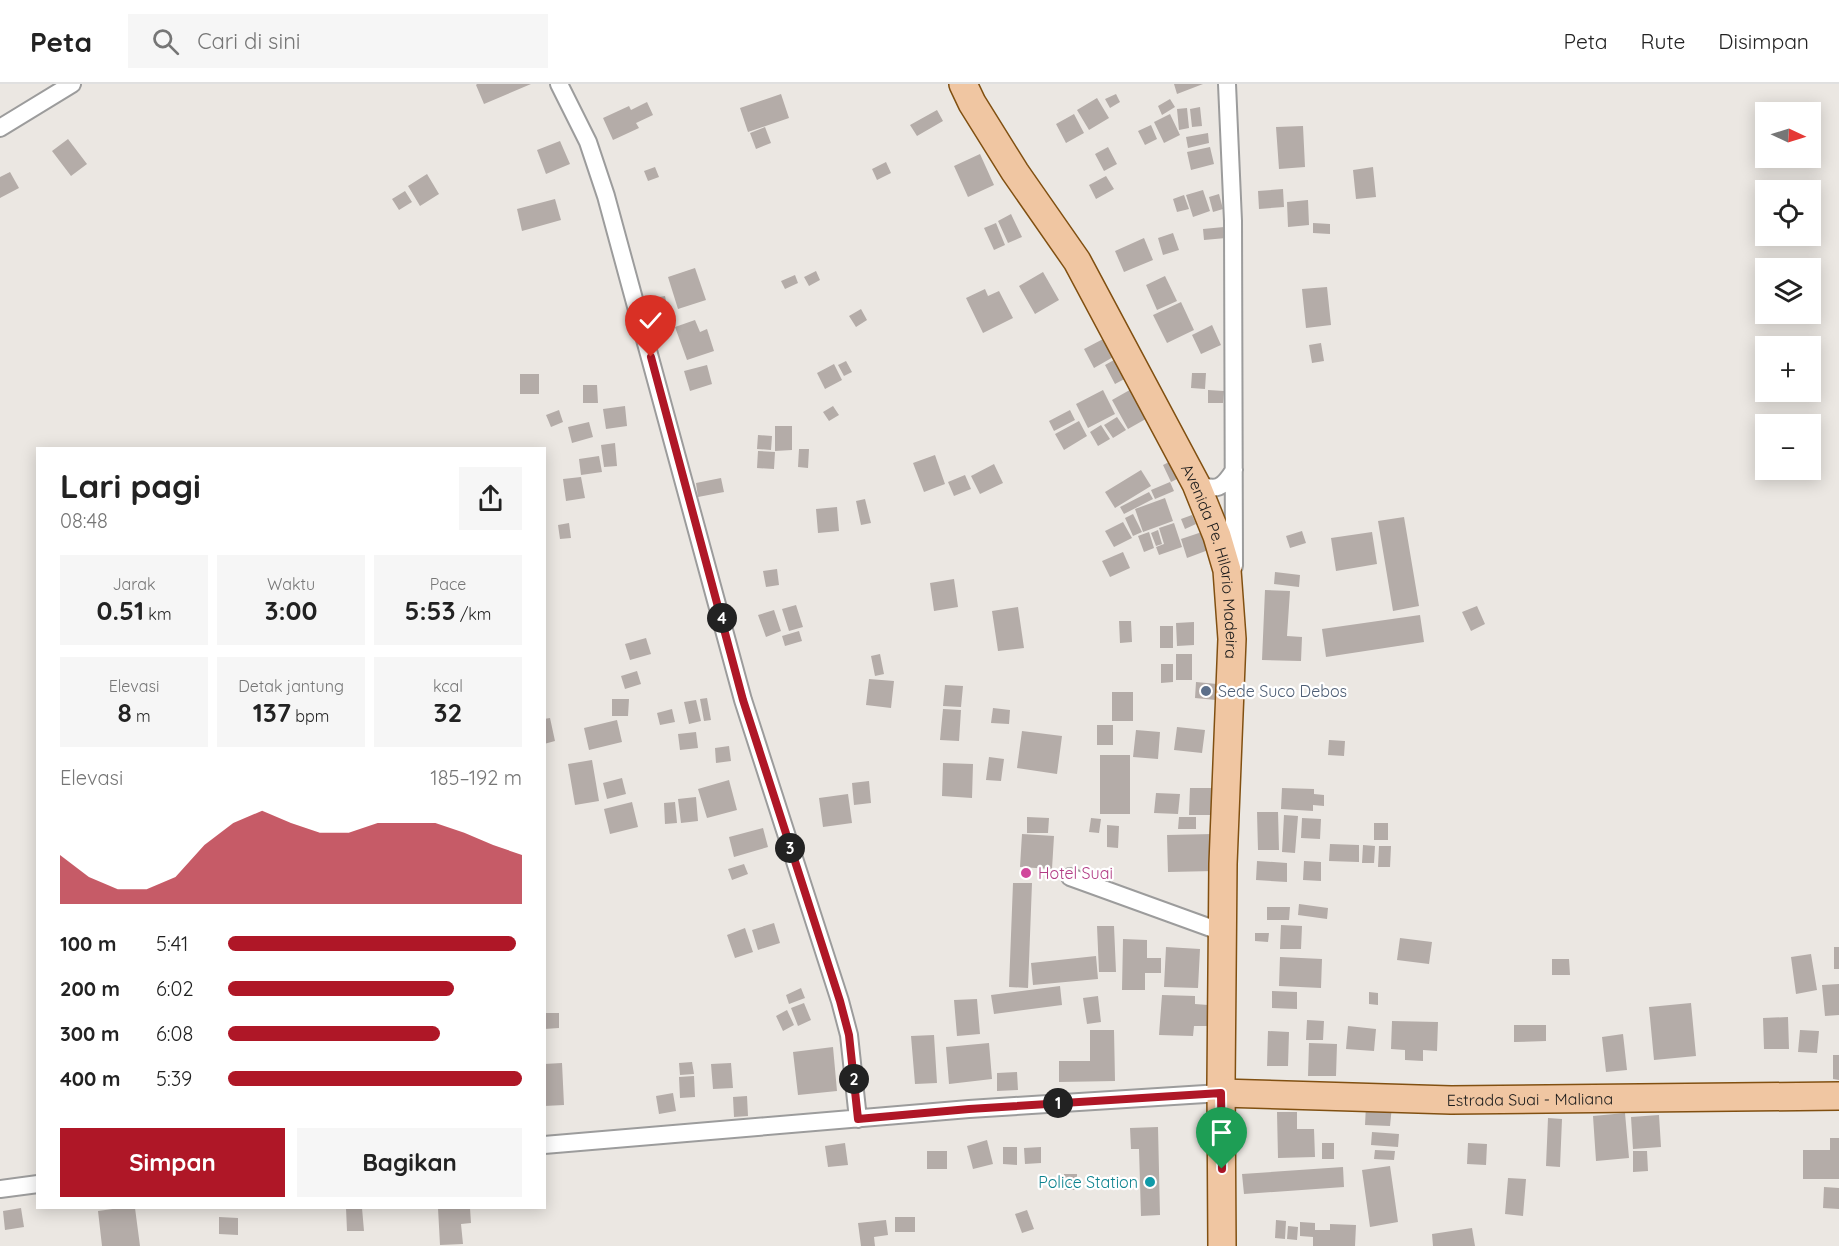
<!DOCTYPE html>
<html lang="id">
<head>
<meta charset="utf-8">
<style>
  :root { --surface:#fff; --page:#f6f6f6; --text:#222; --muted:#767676; --line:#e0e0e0; --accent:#af1727 }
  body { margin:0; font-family:Quicksand,sans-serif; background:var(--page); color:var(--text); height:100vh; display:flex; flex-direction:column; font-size:22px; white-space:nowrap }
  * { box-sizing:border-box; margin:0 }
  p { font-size:20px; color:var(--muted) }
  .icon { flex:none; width:33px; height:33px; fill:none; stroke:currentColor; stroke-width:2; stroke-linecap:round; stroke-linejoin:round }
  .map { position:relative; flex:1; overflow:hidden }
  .details { position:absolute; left:36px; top:363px; width:510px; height:762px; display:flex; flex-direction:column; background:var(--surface); border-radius:0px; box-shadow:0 3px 15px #0003 }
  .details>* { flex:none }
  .needle { width:39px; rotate:94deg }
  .controls { position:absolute; left:1755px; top:18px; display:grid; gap:12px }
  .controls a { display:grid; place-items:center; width:66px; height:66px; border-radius:0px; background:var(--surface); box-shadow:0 3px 15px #0003; font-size:30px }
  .pin { position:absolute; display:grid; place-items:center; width:51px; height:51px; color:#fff; margin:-62px -26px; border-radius:50% 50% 50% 0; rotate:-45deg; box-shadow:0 0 6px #0007 }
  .pin .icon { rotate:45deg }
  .km { position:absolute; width:30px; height:30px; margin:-15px; border-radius:50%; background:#222; color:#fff; font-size:16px; line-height:30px; text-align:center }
  .round { display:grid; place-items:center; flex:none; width:63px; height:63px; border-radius:0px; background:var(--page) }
  .head { display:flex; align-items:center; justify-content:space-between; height:102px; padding:0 24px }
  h1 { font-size:33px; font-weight:700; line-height:45px }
  .figures { display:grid; grid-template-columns:repeat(3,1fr); gap:9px; height:102px; padding:6px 24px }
  .figures div { display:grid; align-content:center; border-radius:0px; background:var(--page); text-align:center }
  .figures b { font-size:26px; font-weight:700 }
  .figures small { font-size:16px; font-weight:400 }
  .figures p { font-size:16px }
  .chart { height:168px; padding:12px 24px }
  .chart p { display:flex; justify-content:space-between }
  .chart svg { width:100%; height:108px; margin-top:6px; fill:var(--accent); opacity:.7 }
  .primary-button { display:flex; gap:12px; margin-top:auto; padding:12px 24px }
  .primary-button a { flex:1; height:69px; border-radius:0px; background:var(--accent); color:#fff; font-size:24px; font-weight:700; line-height:69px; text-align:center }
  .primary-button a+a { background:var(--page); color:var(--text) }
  ul { padding:0 24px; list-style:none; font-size:20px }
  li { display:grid; grid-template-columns:96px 72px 1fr; align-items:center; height:45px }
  li i { height:15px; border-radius:8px; background:var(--accent) }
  header { display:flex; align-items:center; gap:36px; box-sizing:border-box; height:84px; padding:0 30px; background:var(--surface); border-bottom:2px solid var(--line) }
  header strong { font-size:28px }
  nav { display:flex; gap:33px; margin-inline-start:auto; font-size:21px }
  .search { width:420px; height:54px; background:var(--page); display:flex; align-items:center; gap:15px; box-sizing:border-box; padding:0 21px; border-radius:0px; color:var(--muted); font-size:22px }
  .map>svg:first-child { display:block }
</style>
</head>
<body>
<header>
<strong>Peta</strong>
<div class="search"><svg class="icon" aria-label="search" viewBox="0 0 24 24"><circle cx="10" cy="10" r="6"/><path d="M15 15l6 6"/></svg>Cari di sini</div>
<nav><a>Peta</a><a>Rute</a><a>Disimpan</a></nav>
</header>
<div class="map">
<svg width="1839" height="1162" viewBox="0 0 1839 1162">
  <rect width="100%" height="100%" fill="#ebe7e2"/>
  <!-- building -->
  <path fill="#b4aca8" d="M531,0L484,20L476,1L477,0Z
    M1174,0H1203L1177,10Z
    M781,10L789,34L748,48L740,24Z
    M1116,10L1120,18L1110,24L1105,15Z
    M1097,14L1109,34L1089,46L1077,26Z
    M1170,15L1175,23L1162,31L1158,22Z
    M647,18L653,31L636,39L639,44L613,56L603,34L629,22L631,26Z
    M1200,23L1202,42L1192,43L1190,25Z
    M1187,24L1189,44L1179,46L1177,25Z
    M937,26L943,37L917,52L910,41Z
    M1074,30L1084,49L1066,59L1056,40Z
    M1170,30L1180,51L1164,59L1154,38Z
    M1151,41L1157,55L1145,61L1138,47Z
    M1303,42L1305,83L1279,85L1276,43Z
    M765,43L771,59L756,65L750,49Z
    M1208,49L1209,59L1188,64L1186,53Z
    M68,55L87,80L71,92L52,67Z
    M560,57L570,80L546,90L537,66Z
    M1108,63L1117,80L1104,87L1095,70Z
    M1210,63L1214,80L1191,86L1187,68Z
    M980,70L994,101L968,113L954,82Z
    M886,78L891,89L877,96L872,85Z
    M655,83L659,93L648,97L644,87Z
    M1373,83L1376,113L1356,115L1353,86Z
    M10,88L19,104L0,114V93Z
    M427,90L439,110L420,122L408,102Z
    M1106,92L1114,105L1096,115L1089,101Z
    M1283,105L1284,123L1259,125L1258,107Z
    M1203,106L1210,127L1193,133L1186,111Z
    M405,107L412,118L399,126L392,115Z
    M1219,110L1223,125L1213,128L1209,113Z
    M1184,111L1189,125L1177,128L1173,115Z
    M555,115L561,136L522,147L517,125Z
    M1308,116L1309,141L1288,143L1287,118Z
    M1011,130L1022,153L1008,159L998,137Z
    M996,139L1005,161L994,166L984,144Z
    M1313,139L1330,140V150L1313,149Z
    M1224,143L1226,154L1204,156L1203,145Z
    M1173,149L1179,166L1163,171L1158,154Z
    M1144,154L1153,176L1124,188L1115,167Z
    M695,184L706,216L678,225L668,193Z
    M816,187L820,196L809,202L804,193Z
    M1043,188L1059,216L1035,230L1019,202Z
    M795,191L798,199L785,205L781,197Z
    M1165,192L1177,217L1157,226L1146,201Z
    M1327,203L1331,241L1306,244L1302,205Z
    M985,205L988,212L999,207L1013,234L983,249L966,214Z
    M665,212L668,226L649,229L647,215Z
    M1181,218L1194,246L1167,259L1153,231Z
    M861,225L867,236L856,243L849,232Z
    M695,236L700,248L707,245L714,267L687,276L675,243Z
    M1212,241L1221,261L1201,270L1192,251Z
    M1105,254L1115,272L1094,284L1084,265Z
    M1321,259L1324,277L1312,279L1309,261Z
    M1123,271L1134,290L1115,300L1105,281Z
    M846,277L852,288L844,292L838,281Z
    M834,280L842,296L825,305L817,289Z
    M707,281L712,300L690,307L684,287Z
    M1192,289H1206L1205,305L1191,304Z
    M520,290H539V310H520Z
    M583,301H597L598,319H583Z
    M1135,303L1151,332L1128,345L1112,316Z
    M1103,306L1115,330L1088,344L1076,320Z
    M1208,306L1224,307L1223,319H1208Z
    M625,322L627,342L606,345L603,325Z
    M833,322L839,331L829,337L823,328Z
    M559,326L563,338L551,343L546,331Z
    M1070,326L1075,336L1054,347L1049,337Z
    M1117,333L1126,346L1113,354L1104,341Z
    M1079,337L1087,352L1064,366L1055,350Z
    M589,338L593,353L572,359L568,343Z
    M1101,341L1110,355L1098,362L1090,348Z
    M775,342H792V366L775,367Z
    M758,351L772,352L771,366L757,365Z
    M615,359L617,382L604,383L601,361Z
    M799,365H809L808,384L798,383Z
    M758,367L775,368L774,385L757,384Z
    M935,371L945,400L924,408L913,379Z
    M599,372L602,388L581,391L579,375Z
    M1177,374L1185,391L1171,398L1163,381Z
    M994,380L1003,399L980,410L971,392Z
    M1141,386L1151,402L1115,424L1105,408Z
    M965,391L971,405L954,412L948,398Z
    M581,393L585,414L566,417L563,395Z
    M721,394L724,408L698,413L696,399Z
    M1170,398L1174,407L1155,415L1151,406Z
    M1149,408L1153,415L1124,430L1120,423Z
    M1165,414L1173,437L1143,448L1135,425Z
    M865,415L871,439L861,441L856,417Z
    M837,423L839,447L818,449L816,425Z
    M1133,430L1142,448L1133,452L1125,434Z
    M1192,431L1196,440L1185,445L1181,435Z
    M1404,433L1419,522L1393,527L1378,437Z
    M1123,438L1132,454L1114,463L1105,447Z
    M569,439L571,454L560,455L558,441Z
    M1174,439L1182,463L1159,471L1156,463L1164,460L1159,444Z
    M1158,446L1162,460L1156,462L1151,449Z
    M1205,447L1211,465L1187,474L1181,455Z
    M1302,447L1306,459L1290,464L1286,452Z
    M1149,448L1154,464L1144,468L1138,452Z
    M1372,448L1377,480L1336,487L1331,454Z
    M1123,468L1130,484L1110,493L1102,477Z
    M777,485L779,501L766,503L763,487Z
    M1275,488L1300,491L1299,503L1274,500Z
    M954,495L958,523L934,527L930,499Z
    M1265,506L1290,507L1287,552L1302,553L1301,577L1262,576Z
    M796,521L803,543L789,547L782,525Z
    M1477,522L1485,540L1471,547L1462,528Z
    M1018,523L1024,564L998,567L992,527Z
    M774,526L781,547L766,553L758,531Z
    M1420,531L1424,558L1326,573L1322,545Z
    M1119,537H1131L1132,558L1120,559Z
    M1194,538V561L1177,562L1176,539Z
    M1160,542H1173V564H1160Z
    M799,547L802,557L785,562L782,552Z
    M646,554L651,570L630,576L625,560Z
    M880,570L884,590L875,592L871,572Z
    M1176,570H1192V596H1176Z
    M1161,580H1173V598L1161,599Z
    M637,587L641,600L625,605L621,592Z
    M869,595L894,597L891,624L866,621Z
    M1196,598L1217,600L1216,616L1195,614Z
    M945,601L963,602L961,623L943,622Z
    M1112,608H1133V637H1112Z
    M707,614L711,636L704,637L700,615Z
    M612,615H629L628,632H612Z
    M696,616L701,637L689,640L684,618Z
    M993,624L1010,626L1009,640L991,639Z
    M672,625L675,638L660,641L657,629Z
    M943,625L961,626L959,657L940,656Z
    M550,634L555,657L544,660V635Z
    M617,636L622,658L589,666L584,644Z
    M1097,641H1113V661H1097Z
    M1177,643L1205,646L1202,669L1174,666Z
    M1136,646L1160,648L1158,675L1133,673Z
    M1022,647L1062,652L1057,690L1017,684Z
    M696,648L698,664L680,666L678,650Z
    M1329,656L1345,657L1344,672L1328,671Z
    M729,662L731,677L716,679L715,664Z
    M1100,671H1130V730H1100Z
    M989,673L1004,675L1001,697L986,696Z
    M592,676L599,717L575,721L568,680Z
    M943,679L973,680L972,714L942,712Z
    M622,694L626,710L607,715L603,699Z
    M729,696L737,726L707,734L698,705Z
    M869,697L871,719L854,721L852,699Z
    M1190,704H1213V731H1189Z
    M1282,704L1314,705V710L1324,711V722L1313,721V727L1281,725Z
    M1156,709L1180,710L1178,730L1154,729Z
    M848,710L852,739L823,743L819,714Z
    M696,713L698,737L681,739L678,715Z
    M632,718L638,743L610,750L604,725Z
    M675,718L677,739L665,740L664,719Z
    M1257,728H1278L1279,766H1258Z
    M1284,731L1298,732L1295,769L1282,768Z
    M1027,733L1049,734L1048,749H1027Z
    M1179,733H1196V745H1178Z
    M1091,734L1101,735L1099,749L1089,748Z
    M1302,734L1321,735L1320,755L1301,754Z
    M1374,739H1388V756H1374Z
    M1107,741L1119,742L1118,764L1107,763Z
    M763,744L768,763L734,773L729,753Z
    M1022,750L1054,752L1052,785L1020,783Z
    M1213,750L1214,787L1168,788L1167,751Z
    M1330,760L1359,761V778L1329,777Z
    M1363,761L1375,762L1374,779H1362Z
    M1379,762H1391L1390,783H1378Z
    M1257,777L1287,779V798L1256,796Z
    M1304,777L1321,778V797L1303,796Z
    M744,780L748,790L732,796L728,785Z
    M1013,799H1032L1028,904L1009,903Z
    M1299,820L1328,824L1327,835L1298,831Z
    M1267,823H1290L1289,836H1267Z
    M774,839L780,859L758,866L752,846Z
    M1281,841L1302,842L1301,865H1280Z
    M1097,842H1114L1116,888H1099Z
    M745,844L753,868L735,874L727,851Z
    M1255,849H1269L1268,858L1255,857Z
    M1400,854L1432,858L1429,880L1397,876Z
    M1123,855L1147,856V874H1161V889H1145V906H1122Z
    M1166,863L1200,865L1198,904L1164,903Z
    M1834,863H1839V885H1834Z
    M1811,870L1817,906L1796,910L1791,873Z
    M1096,872L1098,895L1033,901L1031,879Z
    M1280,873L1322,875L1321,904L1279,902Z
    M1552,875H1569L1570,891H1552Z
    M1839,900V931L1825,932L1822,901Z
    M1060,902L1062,921L994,930L991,911Z
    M801,904L805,914L789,920L786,911Z
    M1272,907L1297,908V925L1272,924Z
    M1369,908L1378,909V921L1369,920Z
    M1162,911L1195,912V920L1208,921L1207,942H1194L1193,952L1159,951Z
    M1098,912L1101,938L1087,940L1083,914Z
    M977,915L980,950L957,952L954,916Z
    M804,919L811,936L798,942L791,924Z
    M1691,919L1696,972L1654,976L1649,923Z
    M787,926L794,941L783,947L776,932Z
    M544,929H559V944L544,945Z
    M1788,933L1789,965H1764L1763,934Z
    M1307,936L1324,937L1323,956H1306Z
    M1392,937L1438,938L1437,967L1423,966V977L1405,976V966L1391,965Z
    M1514,941H1546V957L1514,958Z
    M1348,942L1376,945L1374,967L1346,965Z
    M1090,946H1114L1115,997L1059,998V977H1090Z
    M1800,946L1819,947L1817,969L1798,968Z
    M1268,947L1289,948L1288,982H1267Z
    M1623,950L1627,986L1606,988L1602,953Z
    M934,951L937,999L915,1000L911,952Z
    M989,959L992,995L949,1000L946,963Z
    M1309,959L1337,960L1336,992H1308Z
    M833,963L837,1007L798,1011L793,968Z
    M1833,971H1839V996L1833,995Z
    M692,978L694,990L680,991L679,979Z
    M562,979L564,1021L544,1022V980Z
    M731,979L733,1004L713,1005L711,980Z
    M1017,988L1018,1006L997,1007V989Z
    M694,992L695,1013L680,1014L679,993Z
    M673,1009L676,1027L659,1030L656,1012Z
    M747,1012L748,1032L734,1033L733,1013Z
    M1366,1021L1392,1022L1390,1042L1365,1041Z
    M1277,1028H1297V1045H1314L1315,1073L1278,1074Z
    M1625,1029L1629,1074L1596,1077L1593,1032Z
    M1659,1031L1661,1063L1633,1065L1631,1033Z
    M1548,1034L1562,1035L1560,1083L1546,1082Z
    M1158,1043L1160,1131L1141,1132L1139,1065H1131L1130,1044Z
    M1372,1048L1399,1050L1398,1063L1371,1061Z
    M1830,1054H1839V1095H1803V1066H1830Z
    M987,1056L993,1080L973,1085L967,1062Z
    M845,1059L848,1081L828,1083L825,1062Z
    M1322,1059H1334V1075H1322Z
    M1468,1059L1487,1060L1486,1081L1467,1080Z
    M1003,1063H1017V1081L1003,1080Z
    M1041,1063V1079L1025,1080L1024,1064Z
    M1375,1066L1395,1067L1394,1076L1374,1075Z
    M927,1067H947V1085H927Z
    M1633,1067H1647L1648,1087L1633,1088Z
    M1390,1082L1398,1138L1370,1143L1362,1086Z
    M1343,1083L1344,1103L1244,1110L1242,1090Z
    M1064,1090H1077V1106H1064Z
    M1508,1094L1526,1095L1523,1132L1505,1130Z
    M1824,1103L1839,1104V1125L1823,1124Z
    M21,1124L24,1143L5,1146L3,1127Z
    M120,1124H135L140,1162H102L98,1127Z
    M346,1124H362L364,1147H347Z
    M438,1124H470L471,1139L461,1140L463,1160L440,1161Z
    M1027,1126L1034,1145L1022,1149L1015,1130Z
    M219,1133L238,1134V1151L219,1150Z
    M895,1133H915V1148H895Z
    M886,1136L888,1151L874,1153L875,1162H861L858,1139Z
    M1276,1136L1286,1137L1285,1155L1275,1154Z
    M1300,1138L1315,1139V1146H1330V1140L1356,1141L1355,1162H1313V1153L1300,1152Z
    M1288,1142L1298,1143L1297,1156L1287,1155Z
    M1472,1144L1475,1162H1433L1432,1150Z"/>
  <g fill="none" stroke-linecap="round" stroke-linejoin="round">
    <defs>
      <path id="street" d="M559,0L588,58L606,112L743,616L840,917L849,951L858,1035
        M1227,0L1233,137L1234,482
        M0,44L72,0
        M1196,400C1217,407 1222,405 1234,386
        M1070,793L1222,848
        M544,1061L969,1025L1221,1009
        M0,1105L38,1100"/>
      <g id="primary">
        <path id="s1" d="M963,0L972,19L1015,88L1077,177L1196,400L1217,452L1227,486L1232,555L1223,780L1221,1001L1222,1162"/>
        <path id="s2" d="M1221,1009L1451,1016L1839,1012"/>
      </g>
    </defs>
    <!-- street casing -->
    <use href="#street" stroke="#9c9c9c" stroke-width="20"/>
    <!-- primary casing -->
    <use href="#primary" stroke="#815011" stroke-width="30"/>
    <!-- street -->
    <use href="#street" stroke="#fff" stroke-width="16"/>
    <!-- primary -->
    <use href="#primary" stroke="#f0c6a2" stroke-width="27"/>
  </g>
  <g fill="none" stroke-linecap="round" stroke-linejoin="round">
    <defs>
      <path id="route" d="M651,273L743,616L840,917L849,951L858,1035L969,1025L1221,1009L1222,1085"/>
    </defs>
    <!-- route casing -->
    <use href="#route" stroke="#fff" stroke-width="12"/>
    <!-- route -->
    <use href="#route" stroke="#af1727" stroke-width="8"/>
  </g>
  <!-- markers -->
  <circle fill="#5c6f8a" stroke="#fff" stroke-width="2" cx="1206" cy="607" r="6"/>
  <circle fill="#d1479c" stroke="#fff" stroke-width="2" cx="1026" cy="789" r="6"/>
  <circle fill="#0f9aa8" stroke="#fff" stroke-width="2" cx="1150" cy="1098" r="6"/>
  <g text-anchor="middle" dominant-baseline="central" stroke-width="4.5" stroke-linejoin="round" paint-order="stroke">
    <!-- street labels -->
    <g font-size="16" fill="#1b1b1b" stroke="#fff">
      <text stroke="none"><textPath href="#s1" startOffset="543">Avenida Pe. Hilario Madeira</textPath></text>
      <text stroke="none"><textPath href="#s2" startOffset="309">Estrada Suai - Maliana</textPath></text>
    </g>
    <!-- service labels -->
    <g font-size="16" fill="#4e5e75" stroke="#fff" text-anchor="start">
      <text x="1218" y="607">Sede Suco Debos</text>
    </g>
    <!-- hotel labels -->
    <g font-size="16" fill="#b23c85" stroke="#fff" text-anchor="start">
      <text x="1038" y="789">Hotel Suai</text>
    </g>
    <!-- culture labels -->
    <g font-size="16" fill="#0d838f" stroke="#fff" text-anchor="end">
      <text x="1138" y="1098">Police Station</text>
    </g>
  </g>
</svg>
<div class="controls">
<a><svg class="needle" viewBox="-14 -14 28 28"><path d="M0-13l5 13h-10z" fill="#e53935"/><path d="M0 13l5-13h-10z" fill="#767676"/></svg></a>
<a><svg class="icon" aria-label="locate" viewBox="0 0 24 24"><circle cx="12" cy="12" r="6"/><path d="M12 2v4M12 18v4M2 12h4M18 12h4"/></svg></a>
<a><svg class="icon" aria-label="layers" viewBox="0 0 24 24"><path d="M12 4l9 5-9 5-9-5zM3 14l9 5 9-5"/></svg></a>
<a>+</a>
<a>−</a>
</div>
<div class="pin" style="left:1222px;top:1085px;background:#1e9e55"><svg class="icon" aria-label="arrive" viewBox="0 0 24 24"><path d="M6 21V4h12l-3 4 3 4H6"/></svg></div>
<div class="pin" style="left:651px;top:273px;background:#d93025"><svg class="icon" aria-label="check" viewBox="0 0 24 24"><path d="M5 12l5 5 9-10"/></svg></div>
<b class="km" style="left:1058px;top:1019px">1</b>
<b class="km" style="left:854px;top:995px">2</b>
<b class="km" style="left:790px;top:764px">3</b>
<b class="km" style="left:722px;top:534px">4</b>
<section class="details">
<div class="head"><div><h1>Lari pagi</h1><p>08:48</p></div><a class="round"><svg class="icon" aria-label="share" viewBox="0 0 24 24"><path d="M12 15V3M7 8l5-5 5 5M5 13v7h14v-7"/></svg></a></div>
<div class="figures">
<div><p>Jarak</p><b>0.51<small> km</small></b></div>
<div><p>Waktu</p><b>3:00</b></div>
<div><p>Pace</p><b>5:53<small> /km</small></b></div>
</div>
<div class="figures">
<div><p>Elevasi</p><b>8<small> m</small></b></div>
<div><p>Detak jantung</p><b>137<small> bpm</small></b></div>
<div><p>kcal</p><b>32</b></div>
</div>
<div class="chart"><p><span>Elevasi</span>185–192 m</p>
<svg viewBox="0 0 160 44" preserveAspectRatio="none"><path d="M0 44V24L10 33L20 38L30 38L40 33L50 20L60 11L70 6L80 11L90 15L100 15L110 11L120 11L130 11L140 15L150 20L160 24V44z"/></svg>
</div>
<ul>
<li><b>100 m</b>5:41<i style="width:98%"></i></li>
<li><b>200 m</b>6:02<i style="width:77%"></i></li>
<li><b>300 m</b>6:08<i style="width:72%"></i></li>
<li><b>400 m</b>5:39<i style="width:100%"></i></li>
</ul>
<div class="primary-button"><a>Simpan</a><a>Bagikan</a></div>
</section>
</div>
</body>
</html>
